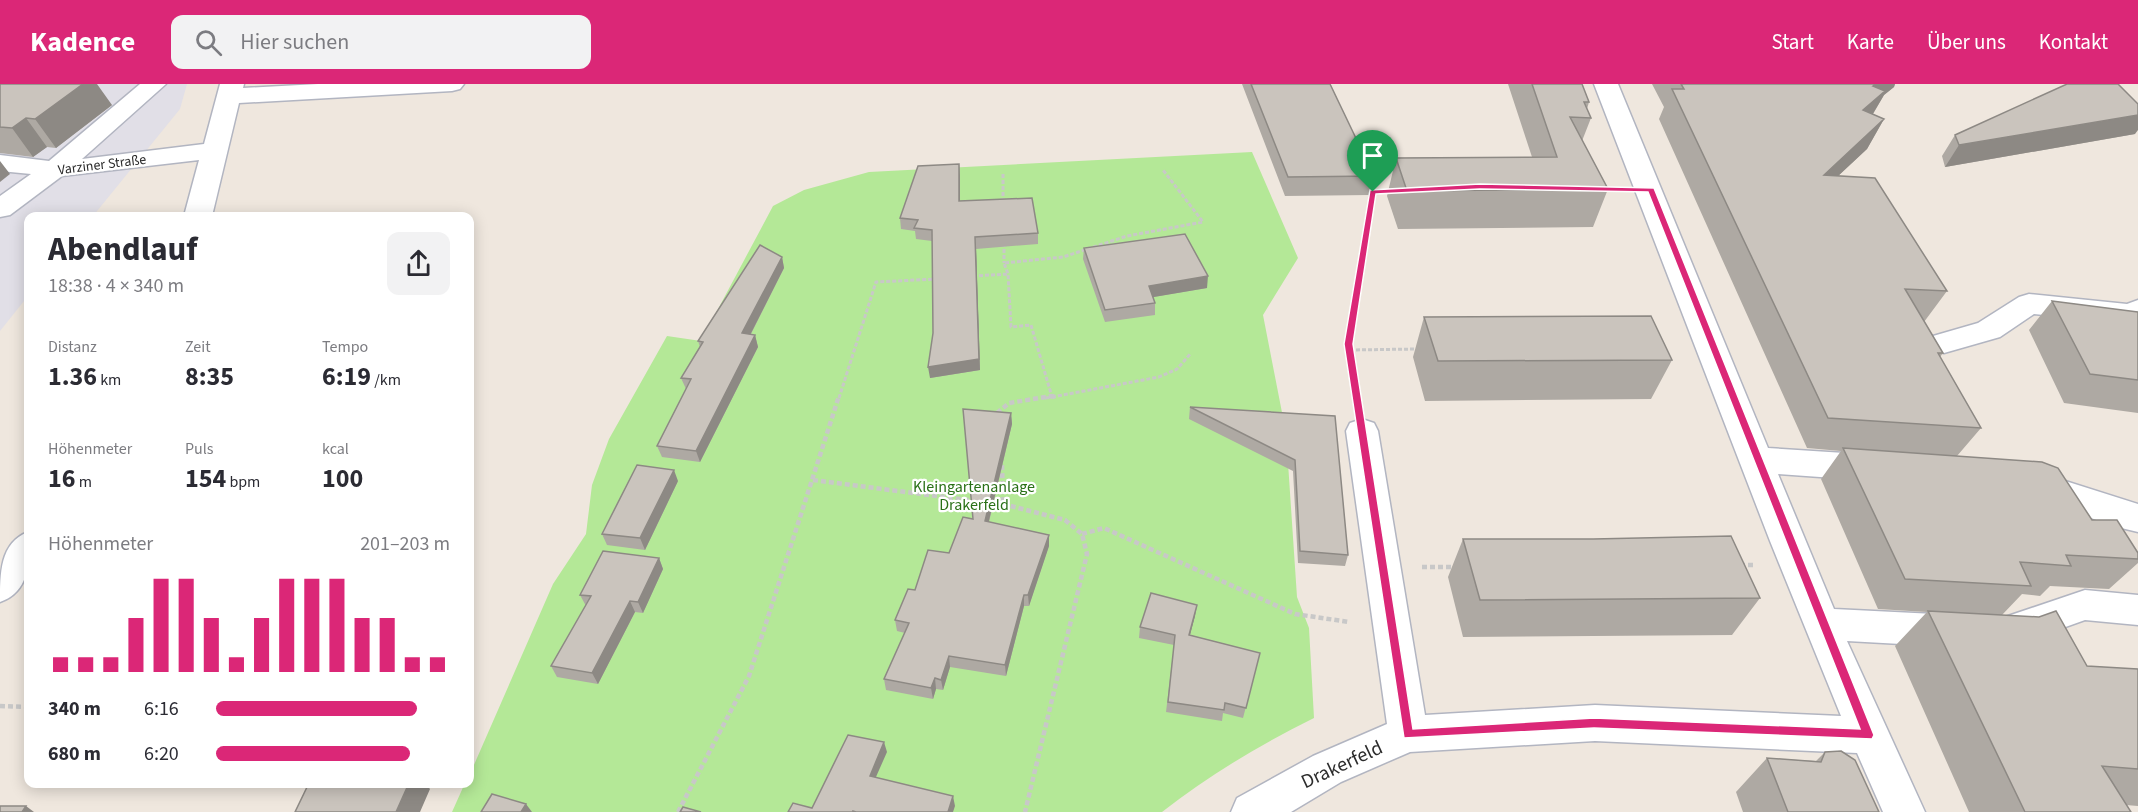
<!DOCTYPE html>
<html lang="de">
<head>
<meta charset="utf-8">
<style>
  :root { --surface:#fff; --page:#f2f2f3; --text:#2b2b33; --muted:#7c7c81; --accent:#db2777 }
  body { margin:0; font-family:"Source Sans 3",sans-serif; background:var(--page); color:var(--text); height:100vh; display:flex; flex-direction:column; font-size:22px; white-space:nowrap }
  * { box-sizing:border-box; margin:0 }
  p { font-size:20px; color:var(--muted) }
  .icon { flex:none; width:33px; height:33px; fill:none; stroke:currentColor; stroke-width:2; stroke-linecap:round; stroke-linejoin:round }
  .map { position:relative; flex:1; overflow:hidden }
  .panel { position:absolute; left:24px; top:128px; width:450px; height:576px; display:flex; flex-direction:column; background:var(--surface); border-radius:12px; box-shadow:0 3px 15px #0003 }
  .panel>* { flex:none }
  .pin { position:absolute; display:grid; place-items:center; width:51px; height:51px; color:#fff; margin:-62px -26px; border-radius:50% 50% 50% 0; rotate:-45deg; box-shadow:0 0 6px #0007 }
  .pin .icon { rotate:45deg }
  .round { display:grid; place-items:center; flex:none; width:63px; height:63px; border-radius:12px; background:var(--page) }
  .overview { display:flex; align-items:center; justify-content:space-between; height:102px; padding:0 24px }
  h1 { font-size:33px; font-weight:700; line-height:45px }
  .metrics { display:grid; grid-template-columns:repeat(3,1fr); gap:9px; height:102px; padding:6px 24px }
  .metrics div { display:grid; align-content:center }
  .metrics b { font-size:26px; font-weight:700 }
  .metrics small { font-size:16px; font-weight:400 }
  .metrics p { font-size:16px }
  .chart { height:168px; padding:12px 24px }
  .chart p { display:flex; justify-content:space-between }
  .chart svg { width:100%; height:108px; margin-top:6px; stroke:var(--accent); stroke-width:6 }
  ul { padding:0 24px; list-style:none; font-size:20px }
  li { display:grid; grid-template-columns:96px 72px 1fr; align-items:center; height:45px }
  li i { height:15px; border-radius:8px; background:var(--accent) }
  header { display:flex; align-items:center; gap:36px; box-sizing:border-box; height:84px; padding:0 30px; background:var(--accent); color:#fff }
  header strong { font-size:28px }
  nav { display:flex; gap:33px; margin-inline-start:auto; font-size:21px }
  .search { width:420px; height:54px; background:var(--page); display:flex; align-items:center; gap:15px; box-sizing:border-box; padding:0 21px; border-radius:12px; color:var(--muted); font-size:22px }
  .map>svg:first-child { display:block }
</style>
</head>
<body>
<header>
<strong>Kadence</strong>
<div class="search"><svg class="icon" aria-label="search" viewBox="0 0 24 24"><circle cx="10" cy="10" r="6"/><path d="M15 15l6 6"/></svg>Hier suchen</div>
<nav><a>Start</a><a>Karte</a><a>Über uns</a><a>Kontakt</a></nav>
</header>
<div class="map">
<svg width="2138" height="728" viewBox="0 0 2138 728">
  <rect width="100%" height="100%" fill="#efe7de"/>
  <!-- industrial -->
  <path fill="#e1dfe7" d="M0,0H187L180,25L93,132H28V212L0,247Z"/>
  <!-- green -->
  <path fill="#b4e897" d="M1252,68L1298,174L1263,231L1286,349L1297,513L1309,544L1314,634C1260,661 1209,691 1162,728H452L465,699H470V690L553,500L586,450L592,401L609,355L667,252L701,257L773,122L804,106L869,88Z"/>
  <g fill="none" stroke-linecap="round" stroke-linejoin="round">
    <defs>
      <path id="minor" d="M140,0H166L82,75L204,60L220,0H244L243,4L318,0H464L460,5L452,7L239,19L212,132H184L199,76L62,92L10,131L0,133V112L31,90L0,87V71L49,77Z
        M1594,0H1618L1768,364L1876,371L1888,375L1893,384L1888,393L1876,397L1778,390L1834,525L1955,531L1968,536L1974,547L1968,558L1955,563L1847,557L1925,728H1883L1857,669L1595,657L1410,668L1341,698L1291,728H1231L1237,714L1313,672L1387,640L1346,347L1350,339L1362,335L1374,339L1378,347L1425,631L1595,621L1841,632L1770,457Z
        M2029,210L2127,220L2138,216V238L2132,240L2034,230L2000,253L1944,269L1933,266L1929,259L1933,252L1978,239L2019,213Z
        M2037,388L2138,420V448L2113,442L2025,410L2020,401L2025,392Z
        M28,448C31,475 30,508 0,518C0,489 0,459 28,448Z
        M2085,506L2138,511V541L2085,536L2015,561L2002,556L1996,545L2002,534Z"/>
    </defs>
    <!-- minor casing -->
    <use href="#minor" stroke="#b2b5c1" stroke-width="3"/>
    <!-- path-far1 -->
    <path stroke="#c8c8c8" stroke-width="3" stroke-dasharray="4 2" stroke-linecap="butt" d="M1003,90V119
      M1373,108L1393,107
      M1004,159V179
      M973,192L1008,190
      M1350,266L1417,265
      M1052,313L1159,293L1177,285L1191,269
      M839,314L876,198L936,195
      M1045,314L1052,313L1031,241L1011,243L1008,190L1004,179L1063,173L1127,152L1203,138L1163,86
      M1357,314L1348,259L1371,132L1369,100"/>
    <!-- path -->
    <path stroke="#c8c8c8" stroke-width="4.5" stroke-dasharray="5 3" stroke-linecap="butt" d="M1052,313L1055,312
      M997,329L1009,319L1052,312
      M813,396L975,417
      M989,418L1003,420L1002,380
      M1003,420L1065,436L1082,450L1087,470L1025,728
      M1082,450L1104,444L1295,530L1349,538
      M1740,481H1756
      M1422,483H1456
      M0,622L28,623
      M678,728L749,592L839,312"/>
    <!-- minor -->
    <use href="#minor" fill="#fff" fill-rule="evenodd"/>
  </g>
  <!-- wall -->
  <path fill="#aea9a3" d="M0,0L112,21L56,64L47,63L33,73L0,69Z
    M1242,0H1330L1374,92L1370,111L1285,112Z
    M1508,0H1582L1589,18L1587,25L1591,34L1582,57L1608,105L1593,143L1398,145L1387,112L1396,74L1532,73Z
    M1652,0H1895L1894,3L1884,11L1873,30L1884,35L1867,65L1838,92L1947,207L1924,238L1943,269L1940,273L1981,344L1957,372L2092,436L2138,469V479L2109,505L2050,502L2040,512L2022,510L2002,531L2087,582L2138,585V722L2126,721L2131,728H1969L1895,562L1927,528L1878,525L1821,395L1841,367L1807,364L1659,35L1664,23Z
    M2135,50L1945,83L1942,72L1955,51Z
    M959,80L960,117L1038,149V160L976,165L980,286L930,294L933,249L932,157L916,155L915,147L901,145L900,134Z
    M1084,164L1207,204L1153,213L1155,219V231L1105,238L1083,175Z
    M782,173L784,184L751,250L755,251L758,263L700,378L662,373L657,362L686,305L681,294L700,263L698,257Z
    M2052,217L2138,228V329L2064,319L2029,246Z
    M1424,233L1672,276L1651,315L1425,317L1413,273Z
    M1190,323L1335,332L1348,471L1345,482L1298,479L1293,387L1189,335Z
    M1011,329L1012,340L989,438L1049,451V462L1029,522H1024L1006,592L950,583L943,606L936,605L933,615L886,606L884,595L905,549L897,547L895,536L915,506L949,469L973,435Z
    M678,397L645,466L607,461L602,450Z
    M1463,455H1593L1760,514L1732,551L1463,553L1448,493Z
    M659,474L663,485L643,529L635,528L598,600L557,593L551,582L586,522L580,511Z
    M1195,532L1190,551L1260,569L1243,634L1223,629L1222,637L1166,628L1174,561L1139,554L1140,543Z
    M1825,668L1879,728H1743L1736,708L1767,674L1816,677Z"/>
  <!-- shaded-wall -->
  <path fill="#8d8984" d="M83,0H97L112,21L56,64L35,35Z
    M1876,0H1895L1894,3L1884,11L1868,38L1846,56L1873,2Z
    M2138,31V46L2135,50L1945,83L1959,61Z
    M26,34L47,63L33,73L12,44Z
    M1884,35L1867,65L1807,121L1824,91Z
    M0,77L10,90L0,98Z
    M959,80L960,92V129L959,117Z
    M976,165L980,286L930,294L928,283Z
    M782,173L784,184L745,261L742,249Z
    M1208,192L1207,204L1148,214L1149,202Z
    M755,251L758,263L700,378L696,367Z
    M1011,329L1012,340L986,449L985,437Z
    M674,386L678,397L645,466L640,454Z
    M1049,451V462L1029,522L1028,511Z
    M659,474L663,485L643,529L638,518Z
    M1024,511V522L1006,592L1005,581Z
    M630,517L635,528L598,600L592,589Z
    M1197,521L1195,532L1187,562L1189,551Z
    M949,572L950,583L943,606L941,596Z
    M935,594L936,605L933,615L931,604Z
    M884,658L887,668L872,702L870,692Z
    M409,699H425L430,705L420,728H396Z
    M953,712L955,722L953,728H948Z
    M526,720L532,728H521Z
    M26,722L34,728H22Z"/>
  <!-- building -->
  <path fill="#cac4bd" stroke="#8d8984" stroke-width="1.5" d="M0,0H83L35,35L26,34L12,44L0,43Z
    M1251,0H1330L1374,92L1288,93Z
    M1532,0H1582L1589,18H1584L1591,34L1570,33L1608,105L1407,107L1396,74L1557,73Z
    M1681,0H1876L1873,2L1885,7L1863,26L1884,35L1824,91L1875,94L1947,207L1905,205L1943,269H1938L1981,344L1828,334L1672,5H1684Z
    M2067,0H2118L2138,20V31L1959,61L1955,51Z
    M959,80V117L1032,114L1038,149L975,153L979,275L928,283L933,249L932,146L914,144L918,136L900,134L918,82Z
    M1185,150L1208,192L1149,202L1155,219L1105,226L1084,164Z
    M760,161L782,173L742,249L755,251L696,367L657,362L691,295L681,294L703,258L698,257Z
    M2052,217L2138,228V296L2090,290Z
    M1651,232L1672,276L1438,277L1424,233Z
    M1190,323L1335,332L1348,471L1300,467L1295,376Z
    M963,325L1011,329L985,437L1049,451L1028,511H1024L1005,581L949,572L941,596L935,594L931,604L884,595L909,539L895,536L908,505L915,506L928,466L949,469L963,433L973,435Z
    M1843,364L2042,378L2058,384L2092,436H2117L2138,469V475L2066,471L2071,482L2020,478L2031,502L1905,495Z
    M637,381L674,386L640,454L602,450Z
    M1731,452L1760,514L1480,516L1463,455H1593Z
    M603,467L659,474L638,518L630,517L592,589L551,582L591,512L580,511Z
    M1151,509L1197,521L1189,551L1260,569L1246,624L1225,619L1224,626L1168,618L1175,551L1140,543Z
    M1928,527L2039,533L2056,527L2087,582L2138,585V685L2102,682L2131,728H2025Z
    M848,651L884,658L870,692L953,712L948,728H856L853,727V728H788L793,719L812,724Z
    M1841,667L1855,676L1879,728H1788L1767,674L1821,678L1825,668Z
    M309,699H409L396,728H295Z
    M492,710L526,720L521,728H481Z
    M0,722H26L22,728H0Z
    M683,723L701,728H680Z"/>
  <!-- route -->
  <path fill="#db2777" stroke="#fff" stroke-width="1.5" fill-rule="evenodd" d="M1480,100L1654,104L1874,651L1872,655L1594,644L1404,654L1344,260L1370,106ZM1480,105L1648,108L1860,645L1594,634L1413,645L1353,260L1376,110Z"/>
  <g text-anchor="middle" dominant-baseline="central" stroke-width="4.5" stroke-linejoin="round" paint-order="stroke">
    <!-- far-street labels -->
    <g font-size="14" fill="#2c2c2c" stroke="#fff">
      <text transform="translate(102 81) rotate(-7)">Varziner Straße</text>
    </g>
    <!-- park labels -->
    <g font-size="16" fill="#297016" stroke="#fff">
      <text x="974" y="403">Kleingartenanlage<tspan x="974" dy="18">Drakerfeld</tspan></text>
    </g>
    <!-- near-street labels -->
    <g font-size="20" fill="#2c2c2c" stroke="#fff">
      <text transform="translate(1342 681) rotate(-25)">Drakerfeld</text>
    </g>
  </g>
</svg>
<div class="pin" style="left:1373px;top:108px;background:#1e9e55"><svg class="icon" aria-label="arrive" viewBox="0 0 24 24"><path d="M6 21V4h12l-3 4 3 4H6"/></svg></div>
<section class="panel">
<div class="overview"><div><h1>Abendlauf</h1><p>18:38 · 4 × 340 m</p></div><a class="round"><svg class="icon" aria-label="share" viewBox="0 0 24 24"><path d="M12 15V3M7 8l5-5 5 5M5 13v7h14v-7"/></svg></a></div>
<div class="metrics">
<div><p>Distanz</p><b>1.36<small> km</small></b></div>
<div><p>Zeit</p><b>8:35</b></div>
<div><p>Tempo</p><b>6:19<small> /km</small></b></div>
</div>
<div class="metrics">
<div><p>Höhenmeter</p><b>16<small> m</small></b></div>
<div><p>Puls</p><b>154<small> bpm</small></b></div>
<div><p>kcal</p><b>100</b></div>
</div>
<div class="chart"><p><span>Höhenmeter</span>201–203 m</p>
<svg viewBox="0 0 160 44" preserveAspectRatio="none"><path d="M5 44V38M15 44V38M25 44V38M35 44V22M45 44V6M55 44V6M65 44V22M75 44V38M85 44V22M95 44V6M105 44V6M115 44V6M125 44V22M135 44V22M145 44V38M155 44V38"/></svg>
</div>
<ul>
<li><b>340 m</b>6:16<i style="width:86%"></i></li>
<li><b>680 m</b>6:20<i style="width:83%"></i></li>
</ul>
</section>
</div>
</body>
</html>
